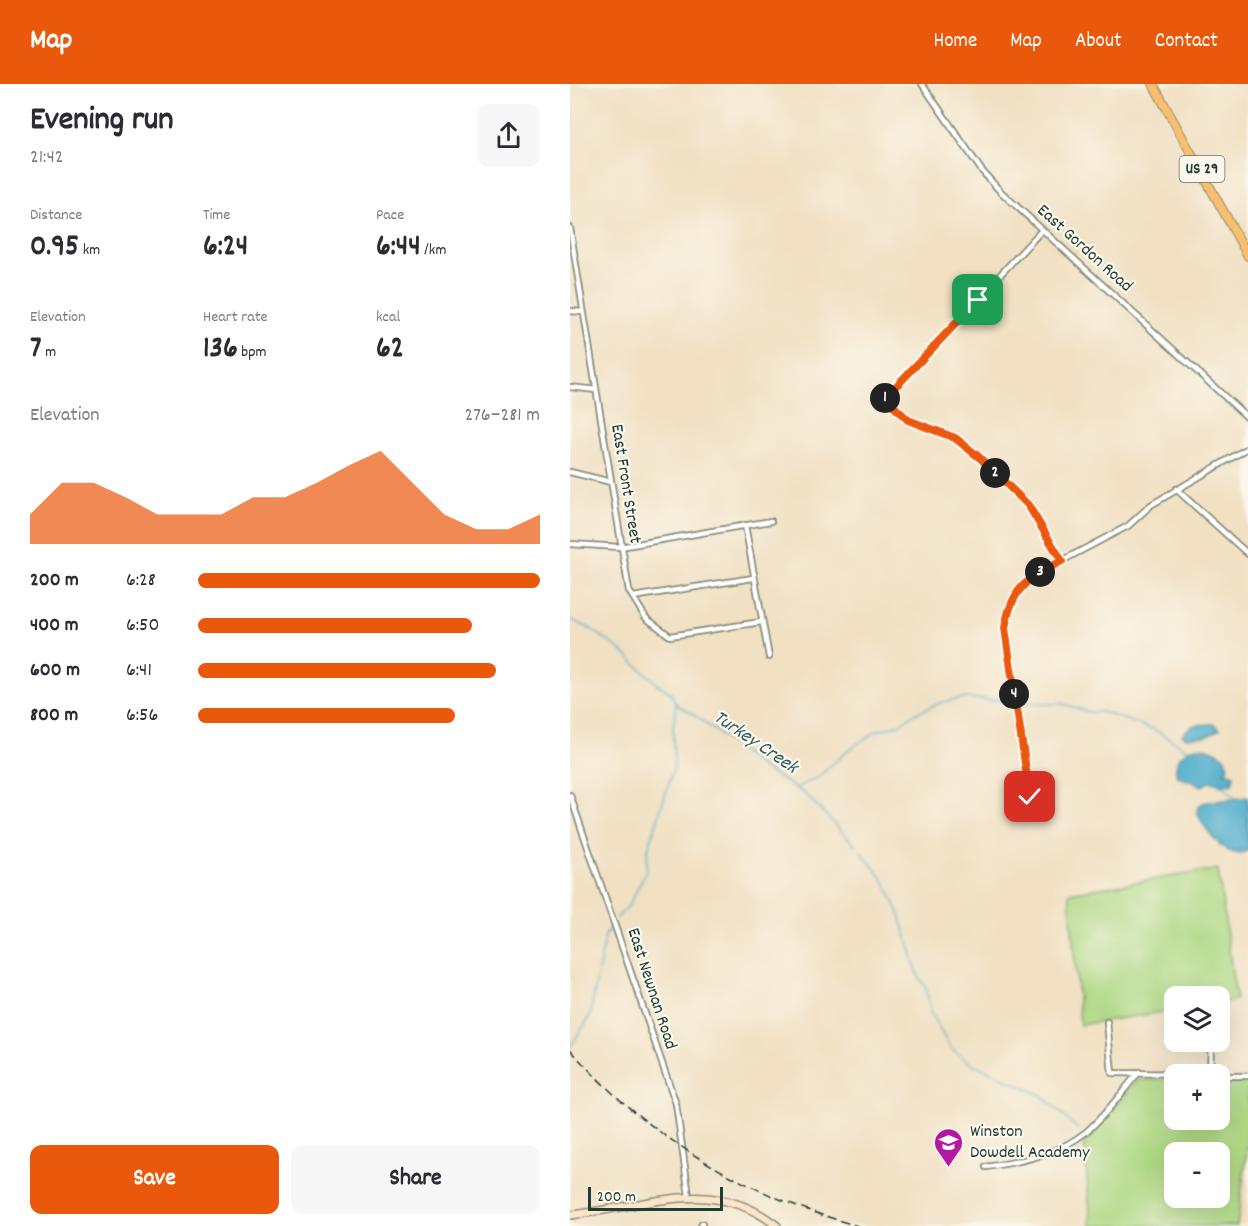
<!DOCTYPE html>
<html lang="en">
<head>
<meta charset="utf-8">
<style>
  :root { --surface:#fff; --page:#f7f7f7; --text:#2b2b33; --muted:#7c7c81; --accent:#ea580c }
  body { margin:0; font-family:Dekko,sans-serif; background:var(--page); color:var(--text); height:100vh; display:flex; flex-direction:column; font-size:22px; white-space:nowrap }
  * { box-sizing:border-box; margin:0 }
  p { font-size:20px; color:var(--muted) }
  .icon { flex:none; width:33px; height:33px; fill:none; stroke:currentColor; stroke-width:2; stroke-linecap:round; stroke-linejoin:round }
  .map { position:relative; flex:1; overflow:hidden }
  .side { display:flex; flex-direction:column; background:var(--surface); width:570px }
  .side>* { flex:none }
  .buttons { position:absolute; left:594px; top:902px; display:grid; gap:12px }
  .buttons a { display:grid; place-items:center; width:66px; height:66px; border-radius:12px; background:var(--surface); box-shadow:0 6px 24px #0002; font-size:30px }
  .scale { position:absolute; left:18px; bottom:15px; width:135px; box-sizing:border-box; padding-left:6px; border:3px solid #1f3d34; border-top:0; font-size:16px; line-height:21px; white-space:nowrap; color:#1f3d34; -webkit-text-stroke:4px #fbf7ec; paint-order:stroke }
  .pin { position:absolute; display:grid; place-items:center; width:51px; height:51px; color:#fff; margin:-26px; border-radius:12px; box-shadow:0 3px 9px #0006 }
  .km { position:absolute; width:30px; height:30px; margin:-15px; border-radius:50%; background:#222; color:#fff; font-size:16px; line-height:30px; text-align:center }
  .round { display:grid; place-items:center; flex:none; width:63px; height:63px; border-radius:12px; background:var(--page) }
  .summary { display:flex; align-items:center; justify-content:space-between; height:102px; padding:0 30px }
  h1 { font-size:33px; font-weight:800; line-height:45px }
  .stats { display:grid; grid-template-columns:repeat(3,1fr); gap:9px; height:102px; padding:6px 30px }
  .stats div { display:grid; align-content:center }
  .stats b { font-size:30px; font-weight:800 }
  .stats small { font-size:16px; font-weight:400 }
  .stats p { font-size:16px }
  .chart { height:168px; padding:12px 30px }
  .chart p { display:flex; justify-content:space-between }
  .chart svg { width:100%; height:108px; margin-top:6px; fill:var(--accent); opacity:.7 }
  .cta { display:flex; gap:12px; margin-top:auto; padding:12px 30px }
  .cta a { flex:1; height:69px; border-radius:12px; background:var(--accent); color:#fff; font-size:24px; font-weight:800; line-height:69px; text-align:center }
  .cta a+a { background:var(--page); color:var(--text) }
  ul { padding:0 30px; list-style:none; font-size:20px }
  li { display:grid; grid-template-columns:96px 72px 1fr; align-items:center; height:45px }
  li i { height:15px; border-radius:8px; background:var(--accent) }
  header { display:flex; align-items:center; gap:36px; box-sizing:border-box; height:84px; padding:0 30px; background:var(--accent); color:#fff }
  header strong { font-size:28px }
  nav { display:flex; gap:33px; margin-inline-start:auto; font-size:21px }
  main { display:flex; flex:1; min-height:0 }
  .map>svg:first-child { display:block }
</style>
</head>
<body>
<header>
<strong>Map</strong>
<nav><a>Home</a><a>Map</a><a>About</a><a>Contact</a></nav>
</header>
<main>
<section class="side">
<div class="summary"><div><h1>Evening run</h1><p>21:42</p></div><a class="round"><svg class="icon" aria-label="share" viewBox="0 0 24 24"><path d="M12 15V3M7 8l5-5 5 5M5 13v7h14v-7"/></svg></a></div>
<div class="stats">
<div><p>Distance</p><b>0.95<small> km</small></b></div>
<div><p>Time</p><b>6:24</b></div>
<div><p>Pace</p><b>6:44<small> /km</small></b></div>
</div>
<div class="stats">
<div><p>Elevation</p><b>7<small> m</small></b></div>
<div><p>Heart rate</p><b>136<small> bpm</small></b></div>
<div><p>kcal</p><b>62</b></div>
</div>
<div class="chart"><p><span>Elevation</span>276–281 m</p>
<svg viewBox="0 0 160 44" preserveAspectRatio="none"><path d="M0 44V32L10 19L20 19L30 25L40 32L50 32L60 32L70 25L80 25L90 19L100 12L110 6L120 19L130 32L140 38L150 38L160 32V44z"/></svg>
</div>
<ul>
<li><b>200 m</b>6:28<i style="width:100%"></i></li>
<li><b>400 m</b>6:50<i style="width:80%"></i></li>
<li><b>600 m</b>6:41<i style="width:87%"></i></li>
<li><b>800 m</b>6:56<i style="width:75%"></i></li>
</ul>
<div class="cta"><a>Save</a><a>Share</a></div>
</section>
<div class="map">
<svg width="678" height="1142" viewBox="0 0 678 1142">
  <rect width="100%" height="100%" fill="#fbf7ec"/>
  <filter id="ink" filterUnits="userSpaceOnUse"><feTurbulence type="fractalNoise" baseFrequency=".0167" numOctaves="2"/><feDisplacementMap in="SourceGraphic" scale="12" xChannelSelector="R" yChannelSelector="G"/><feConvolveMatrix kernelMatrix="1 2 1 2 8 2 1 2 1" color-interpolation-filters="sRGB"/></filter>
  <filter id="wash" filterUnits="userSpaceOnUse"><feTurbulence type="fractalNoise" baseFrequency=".008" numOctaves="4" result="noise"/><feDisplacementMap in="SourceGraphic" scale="24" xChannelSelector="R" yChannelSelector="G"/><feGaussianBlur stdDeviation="1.35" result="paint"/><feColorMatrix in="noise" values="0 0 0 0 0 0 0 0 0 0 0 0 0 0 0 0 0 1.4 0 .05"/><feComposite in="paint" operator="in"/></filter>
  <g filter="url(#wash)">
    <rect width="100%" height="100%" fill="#f1e0c2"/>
    <!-- green -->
    <path fill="#aed884" stroke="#668a5c" stroke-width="1.5" fill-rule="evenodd" d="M648,785L666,916L650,919V912H604V926L510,941L499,809Z
      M604,995V1035H650V1000L678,998V1059L667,1142H521L514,1057L568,996ZM604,1068H650V1113H604Z"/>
    <!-- water -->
    <path fill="#4daccc" stroke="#367480" stroke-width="1.5" d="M635,640H644L650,645L636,652L615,653L612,650L622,642Z
      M627,663C640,663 656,668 658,683L655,688L664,691L662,700L652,702L641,697L632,702L607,692C602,677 614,666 627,663Z
      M678,713V767C672,769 665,770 659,767C648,762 628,737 627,725L631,720L637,718Z"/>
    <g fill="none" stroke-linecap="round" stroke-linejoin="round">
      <!-- stream -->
      <path stroke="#4daccc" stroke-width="1.5" d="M0,535L21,545L50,565L87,600L101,609L106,620L122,629L194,685L234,709L286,762
        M453,620H493L519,628H533L585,646L618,666
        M653,702L667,715
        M228,703L248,693L277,667L305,648L330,640L344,630L372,618L393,614L439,617
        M291,768L314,796L330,831L348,891L356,904L361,930L381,965L401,979L471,1011L509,1046
        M47,834L59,821L76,787L78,766L104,683L103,645L106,621
        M1,962L20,932L35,852L42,840"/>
    </g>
  </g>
  <g filter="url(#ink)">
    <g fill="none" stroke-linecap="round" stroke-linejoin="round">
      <defs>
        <path id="street" d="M352,0L412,87L430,107L678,334
          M0,144L59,507L76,534L100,552L191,538
          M472,146L315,314L338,335L385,355L409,373L457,421L492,477
          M0,227L13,228
          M0,303L26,306
          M0,388L41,398
          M606,405L678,470
          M175,441L199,573
          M0,460L50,463L201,437
          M63,513L183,494
          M0,711L106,1020L119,1112
          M461,713L435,544L441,517L463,492L558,442L581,421L678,364
          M537,938L542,989L638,990
          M640,990L641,957
          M650,992H678
          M416,1083C450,1078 489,1070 516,1048C536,1031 552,1008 569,988
          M131,1142L132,1140"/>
        <path id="secondary" d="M0,1131C73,1124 143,1090 207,1142"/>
        <path id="primary" d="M583,0L678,172"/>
      </defs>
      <!-- street casing -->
      <use href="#street" stroke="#888e7b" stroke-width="8"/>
      <!-- secondary casing -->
      <use href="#secondary" stroke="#888e7b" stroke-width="10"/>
      <!-- primary casing -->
      <use href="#primary" stroke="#888e7b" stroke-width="10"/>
      <!-- street -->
      <use href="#street" stroke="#fff" stroke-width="4.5"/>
      <!-- secondary -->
      <use href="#secondary" stroke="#fde5c5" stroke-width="7"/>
      <!-- primary -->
      <use href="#primary" stroke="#fabe6d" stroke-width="8"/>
      <!-- rail -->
      <path stroke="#1f3d34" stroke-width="1.5" stroke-dasharray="9 4.5" stroke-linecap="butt" d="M0,965C76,1053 176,1111 288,1142"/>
    </g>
  </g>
  <g fill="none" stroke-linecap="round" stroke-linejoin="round" filter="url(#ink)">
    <defs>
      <path id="route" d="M408,216L315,314L338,336L385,354L409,373L458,421L492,477C457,495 442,503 435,544L460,713"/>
    </defs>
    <!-- route casing -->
    <use href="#route" stroke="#fff" stroke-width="12"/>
    <!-- route -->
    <use href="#route" stroke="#ea580c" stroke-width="8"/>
  </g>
  <!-- icons -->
  <defs>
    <symbol id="school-pin" viewBox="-11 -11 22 30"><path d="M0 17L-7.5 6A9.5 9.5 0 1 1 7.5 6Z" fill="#b5179e" stroke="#fbf7ec"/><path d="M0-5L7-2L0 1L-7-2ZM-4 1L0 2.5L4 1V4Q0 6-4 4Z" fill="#fff"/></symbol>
  </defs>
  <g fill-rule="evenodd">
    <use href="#school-pin" x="362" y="1042" width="33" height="45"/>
  </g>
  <g text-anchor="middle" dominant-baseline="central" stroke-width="4.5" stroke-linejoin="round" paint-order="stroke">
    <!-- shield labels -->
    <rect fill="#fbf7ec" stroke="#61756b" stroke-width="1.5" x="609.5" y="72" width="45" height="26" rx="4.5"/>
    <g font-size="16" font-weight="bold" fill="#1f3d34">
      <text x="632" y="85">US 29</text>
    </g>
    <!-- street labels -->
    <g font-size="18" fill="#1f3d34" stroke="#fbf7ec">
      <text transform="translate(514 165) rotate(42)">East Gordon Road</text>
      <text transform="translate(55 400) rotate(81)">East Front Street</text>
      <text transform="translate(81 905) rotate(72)">East Newnan Road</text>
    </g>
    <!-- poi labels -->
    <g font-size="18" fill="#1f3d34" stroke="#fbf7ec" text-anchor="start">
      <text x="400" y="1048">Winston<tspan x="400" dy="21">Dowdell Academy</tspan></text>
    </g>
    <!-- water labels -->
    <g font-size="20" font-style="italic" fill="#2d5e62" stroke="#fbf7ec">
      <text transform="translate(185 659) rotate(34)">Turkey Creek</text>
    </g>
  </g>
</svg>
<div class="buttons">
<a><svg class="icon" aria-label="layers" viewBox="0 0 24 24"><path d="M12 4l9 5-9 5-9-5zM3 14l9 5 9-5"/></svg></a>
<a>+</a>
<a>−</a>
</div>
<div class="scale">200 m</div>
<div class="pin" style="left:408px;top:216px;background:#1e9e55"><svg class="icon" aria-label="arrive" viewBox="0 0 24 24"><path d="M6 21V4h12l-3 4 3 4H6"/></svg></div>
<div class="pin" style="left:460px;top:713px;background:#d93025"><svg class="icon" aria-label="check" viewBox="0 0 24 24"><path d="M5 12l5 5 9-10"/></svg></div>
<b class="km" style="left:315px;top:314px">1</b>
<b class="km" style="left:425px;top:389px">2</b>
<b class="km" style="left:470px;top:488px">3</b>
<b class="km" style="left:444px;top:610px">4</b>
</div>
</main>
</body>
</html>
